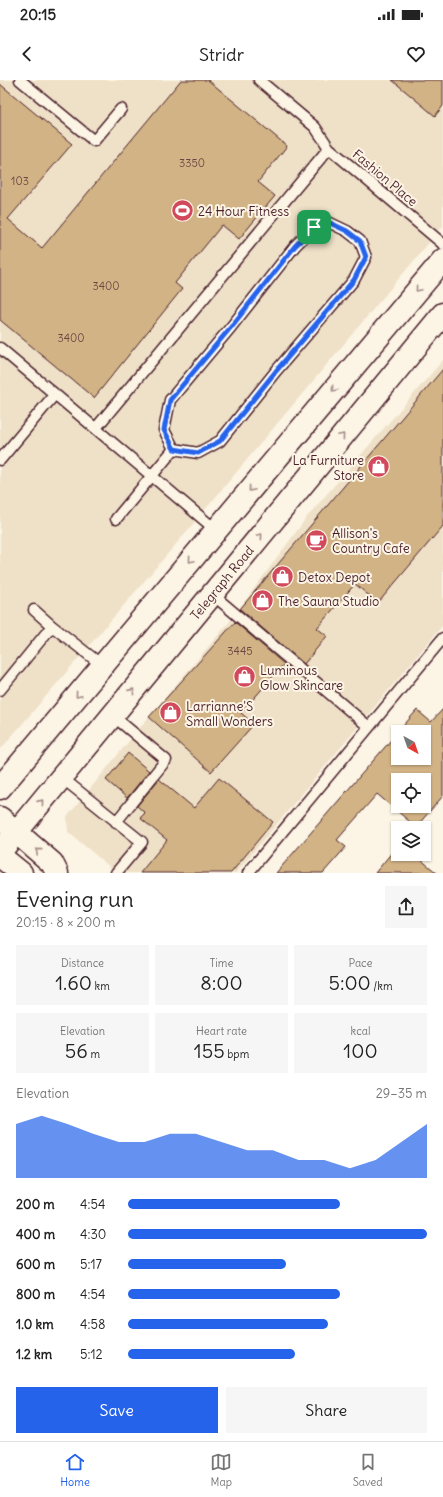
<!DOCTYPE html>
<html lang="en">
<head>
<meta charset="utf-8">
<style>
  :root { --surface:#fff; --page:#f6f6f6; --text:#222; --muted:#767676; --line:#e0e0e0; --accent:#2563eb }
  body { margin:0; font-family:Delius,sans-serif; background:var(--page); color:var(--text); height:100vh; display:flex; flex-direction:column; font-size:15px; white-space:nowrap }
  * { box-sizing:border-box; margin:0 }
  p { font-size:13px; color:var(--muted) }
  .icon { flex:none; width:22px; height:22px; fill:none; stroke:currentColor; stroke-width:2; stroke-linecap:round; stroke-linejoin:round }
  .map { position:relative; height:793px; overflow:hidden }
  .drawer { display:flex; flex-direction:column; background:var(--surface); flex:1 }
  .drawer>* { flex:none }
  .needle { width:26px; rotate:140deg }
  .fabs { position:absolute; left:391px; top:645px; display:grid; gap:8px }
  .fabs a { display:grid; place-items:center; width:40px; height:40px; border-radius:0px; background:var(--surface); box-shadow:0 1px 3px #0004; font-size:20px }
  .pin { position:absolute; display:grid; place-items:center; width:34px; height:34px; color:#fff; margin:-17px; border-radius:8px; box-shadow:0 2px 6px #0006 }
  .round { display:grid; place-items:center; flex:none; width:42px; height:42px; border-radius:0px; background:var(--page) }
  .headline { display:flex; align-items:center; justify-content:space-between; height:68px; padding:0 16px }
  h1 { font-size:22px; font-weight:600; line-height:30px }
  .metrics { display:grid; grid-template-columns:repeat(3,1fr); gap:6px; height:68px; padding:4px 16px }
  .metrics div { display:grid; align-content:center; border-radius:0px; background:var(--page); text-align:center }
  .metrics b { font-size:20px; font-weight:600 }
  .metrics small { font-size:11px; font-weight:400 }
  .metrics p { font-size:11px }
  .chart { height:112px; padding:8px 16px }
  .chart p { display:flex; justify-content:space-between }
  .chart svg { width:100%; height:72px; margin-top:4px; fill:var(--accent); opacity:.7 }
  .button { display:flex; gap:8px; margin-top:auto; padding:8px 16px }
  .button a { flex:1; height:46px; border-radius:0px; background:var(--accent); color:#fff; font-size:16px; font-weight:600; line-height:46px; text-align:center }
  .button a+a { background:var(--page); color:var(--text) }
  ul { padding:0 16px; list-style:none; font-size:13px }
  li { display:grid; grid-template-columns:64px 48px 1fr; align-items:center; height:30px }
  li i { height:10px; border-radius:5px; background:var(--accent) }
  .status { display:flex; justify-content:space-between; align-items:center; height:28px; padding:0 20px; background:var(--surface); direction:ltr }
  .status svg { height:11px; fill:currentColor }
  header { display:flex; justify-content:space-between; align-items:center; height:52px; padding:0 16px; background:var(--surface); font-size:18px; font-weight:600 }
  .dock { display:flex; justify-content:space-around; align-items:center; height:56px; border-top:1px solid var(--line); background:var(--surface); font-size:11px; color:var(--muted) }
  .dock a { display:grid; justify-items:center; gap:2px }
  .dock .selected { color:var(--accent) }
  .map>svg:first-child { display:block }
</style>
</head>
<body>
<div class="status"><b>20:15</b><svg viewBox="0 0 49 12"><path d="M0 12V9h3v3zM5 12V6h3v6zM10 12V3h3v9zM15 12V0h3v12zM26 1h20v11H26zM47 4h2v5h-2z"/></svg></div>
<header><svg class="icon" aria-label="back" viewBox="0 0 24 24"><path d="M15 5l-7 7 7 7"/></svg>Stridr<svg class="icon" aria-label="heart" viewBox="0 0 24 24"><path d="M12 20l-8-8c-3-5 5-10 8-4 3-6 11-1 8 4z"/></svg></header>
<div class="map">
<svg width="443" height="793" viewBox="0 0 443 793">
  <rect width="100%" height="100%" fill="#fcf5e5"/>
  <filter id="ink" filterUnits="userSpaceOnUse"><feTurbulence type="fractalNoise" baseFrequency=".025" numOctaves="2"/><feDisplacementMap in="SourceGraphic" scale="8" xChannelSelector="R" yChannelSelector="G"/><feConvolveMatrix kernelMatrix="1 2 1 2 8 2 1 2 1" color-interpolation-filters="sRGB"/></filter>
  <g filter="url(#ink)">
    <!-- built -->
    <path fill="#efe1c8" d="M0,0H443V146L183,456L0,670Z
      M443,280V545L236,793H117L68,752L67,737L142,645L231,540L307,437Z"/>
    <!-- building -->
    <path fill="#d1b385" stroke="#4a1f2b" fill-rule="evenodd" d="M181,0H208L287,66L258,102L275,116L239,159L222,145L175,203L182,209L94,318L0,240V4L72,64L8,139L42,168Z
      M392,0H443V26L435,36Z
      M443,289V446L378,523L355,504L317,548L327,556L304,584L240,529Z
      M235,542L284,584L241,633L254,644L211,692L149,637Z
      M443,629V716L416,747L377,714L337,760L346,767L323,793H276L417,630L431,642ZM398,652H424V678H398ZM398,700H424V726H398Z
      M128,673L149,691L127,718L106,700Z
      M219,698L273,742L231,793H140L167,760L140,738L145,733L137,726L159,699L194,728Z
      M398,765V774H414L437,793H375Z"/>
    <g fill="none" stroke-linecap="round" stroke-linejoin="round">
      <defs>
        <path id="service" d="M20,0L94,61L121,29
          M259,0L315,47L329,68L443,164
          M324,140L347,151L360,161L366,177L354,200L276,291L220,361L198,373L174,369L164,350L170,320L231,247L295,166L314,147Z
          M0,268L216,450
          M96,348L329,68
          M0,380L55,314
          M116,439L174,369
          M212,514L369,647
          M34,530L52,546L103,586
          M0,610L52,546
          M112,635L166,680L116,742
          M61,697L142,762L116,793
          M248,793L443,558"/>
        <path id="tertiary" d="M16,752L52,783L57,793
          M0,776L21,793"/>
        <g id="secondary">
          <path d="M0,708L443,180"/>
          <path d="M0,738L16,752"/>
          <path id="s1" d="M0,772L443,234"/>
        </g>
      </defs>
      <!-- service casing -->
      <use href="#service" stroke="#4a1f2b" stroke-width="13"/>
      <!-- tertiary casing -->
      <use href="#tertiary" stroke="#4a1f2b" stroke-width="25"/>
      <!-- secondary casing -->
      <use href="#secondary" stroke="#4a1f2b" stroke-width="25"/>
      <!-- service -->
      <use href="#service" stroke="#fcf5e5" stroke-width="10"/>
      <!-- tertiary -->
      <use href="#tertiary" stroke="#fcf5e5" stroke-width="22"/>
      <!-- secondary -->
      <use href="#secondary" stroke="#fcf5e5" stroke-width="22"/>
    </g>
    <!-- one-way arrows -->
    <defs><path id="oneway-chevron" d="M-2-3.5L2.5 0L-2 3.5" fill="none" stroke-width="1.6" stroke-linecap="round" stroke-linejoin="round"/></defs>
    <g stroke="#a38a88">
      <use href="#oneway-chevron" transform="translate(418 209) rotate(130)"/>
      <use href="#oneway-chevron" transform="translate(334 309) rotate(130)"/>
      <use href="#oneway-chevron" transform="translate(342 356) rotate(-50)"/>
      <use href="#oneway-chevron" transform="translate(251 409) rotate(130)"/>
      <use href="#oneway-chevron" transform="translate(260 456) rotate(-50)"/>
      <use href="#oneway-chevron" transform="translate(191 480) rotate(130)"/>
      <use href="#oneway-chevron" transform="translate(132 611) rotate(-51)"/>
      <use href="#oneway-chevron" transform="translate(78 615) rotate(130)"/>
      <use href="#oneway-chevron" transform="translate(41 722) rotate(-51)"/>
      <use href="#oneway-chevron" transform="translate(38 771) rotate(-139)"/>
    </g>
  </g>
  <g fill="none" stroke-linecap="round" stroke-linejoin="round" filter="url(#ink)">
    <defs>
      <path id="route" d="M324,140L347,151L360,161L366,177L354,200L276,291L220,361L198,373L174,369L164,350L170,320L231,247L295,166L314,147Z"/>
    </defs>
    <!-- route casing -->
    <use href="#route" stroke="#fff" stroke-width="8"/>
    <!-- route -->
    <use href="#route" stroke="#2563eb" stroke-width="5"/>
  </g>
  <!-- icons -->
  <defs>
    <symbol id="stadium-disc" viewBox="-11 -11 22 22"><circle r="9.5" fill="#d1495b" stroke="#fcf5e5"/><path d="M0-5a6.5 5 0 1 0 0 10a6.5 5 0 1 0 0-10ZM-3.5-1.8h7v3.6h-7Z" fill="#fff"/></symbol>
    <symbol id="shop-disc" viewBox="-11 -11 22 22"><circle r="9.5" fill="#d1495b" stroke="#fcf5e5"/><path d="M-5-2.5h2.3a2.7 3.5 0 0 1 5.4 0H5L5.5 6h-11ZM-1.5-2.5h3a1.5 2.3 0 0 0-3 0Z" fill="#fff"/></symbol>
    <symbol id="cafe-disc" viewBox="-11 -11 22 22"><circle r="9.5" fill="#d1495b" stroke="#fcf5e5"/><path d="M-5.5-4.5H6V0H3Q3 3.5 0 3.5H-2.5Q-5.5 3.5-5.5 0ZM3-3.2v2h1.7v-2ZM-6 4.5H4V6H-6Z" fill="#fff"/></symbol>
  </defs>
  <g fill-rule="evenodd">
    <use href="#stadium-disc" x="170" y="118" width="25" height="25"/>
    <use href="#shop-disc" x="366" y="374" width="25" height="25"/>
    <use href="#cafe-disc" x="304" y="448" width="25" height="25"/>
    <use href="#shop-disc" x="270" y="484" width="25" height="25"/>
    <use href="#shop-disc" x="250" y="508" width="25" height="25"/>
    <use href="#shop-disc" x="232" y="584" width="25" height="25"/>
    <use href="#shop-disc" x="158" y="620" width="25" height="25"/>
  </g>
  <g text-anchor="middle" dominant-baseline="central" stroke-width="4" stroke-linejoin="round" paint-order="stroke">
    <!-- number labels -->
    <g font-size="11" fill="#6c4442">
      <text x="192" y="83">3350</text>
      <text x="20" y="101">103</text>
      <text x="106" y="206">3400</text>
      <text x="71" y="258">3400</text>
      <text x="240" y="571">3445</text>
    </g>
    <!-- street labels -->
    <g font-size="13" fill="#4a1f2b" stroke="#fcf5e5">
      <text transform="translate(385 98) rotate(40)">Fashion Place</text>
      <text stroke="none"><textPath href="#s1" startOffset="349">Telegraph Road</textPath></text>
    </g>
    <!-- poi labels -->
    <g font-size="13" fill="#4a1f2b" stroke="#fcf5e5" text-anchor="start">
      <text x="198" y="131">24 Hour Fitness</text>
      <text x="364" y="380" text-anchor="end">La Furniture<tspan x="364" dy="15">Store</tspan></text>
      <text x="332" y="453">Allison's<tspan x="332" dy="15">Country Cafe</tspan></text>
      <text x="298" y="497">Detox Depot</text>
      <text x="278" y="521">The Sauna Studio</text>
      <text x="260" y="590">Luminous<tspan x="260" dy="15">Glow Skincare</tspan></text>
      <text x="186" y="626">Larrianne'S<tspan x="186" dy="15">Small Wonders</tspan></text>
    </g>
  </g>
</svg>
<div class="fabs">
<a><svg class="needle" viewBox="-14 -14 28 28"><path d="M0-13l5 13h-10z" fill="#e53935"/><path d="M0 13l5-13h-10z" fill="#767676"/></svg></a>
<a><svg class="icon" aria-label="locate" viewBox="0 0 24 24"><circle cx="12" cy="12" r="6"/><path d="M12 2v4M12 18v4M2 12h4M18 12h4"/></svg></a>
<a><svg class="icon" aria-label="layers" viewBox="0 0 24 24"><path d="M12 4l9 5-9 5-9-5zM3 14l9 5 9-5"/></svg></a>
</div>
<div class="pin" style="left:314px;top:147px;background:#1e9e55"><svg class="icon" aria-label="arrive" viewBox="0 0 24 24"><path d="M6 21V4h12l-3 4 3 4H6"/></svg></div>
</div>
<section class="drawer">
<div class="headline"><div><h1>Evening run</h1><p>20:15 · 8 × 200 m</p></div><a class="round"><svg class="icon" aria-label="share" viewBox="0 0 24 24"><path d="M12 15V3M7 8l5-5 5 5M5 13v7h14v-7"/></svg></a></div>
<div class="metrics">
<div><p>Distance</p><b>1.60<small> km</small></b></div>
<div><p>Time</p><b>8:00</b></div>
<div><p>Pace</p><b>5:00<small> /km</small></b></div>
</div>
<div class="metrics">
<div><p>Elevation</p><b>56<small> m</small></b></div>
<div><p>Heart rate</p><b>155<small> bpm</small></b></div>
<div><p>kcal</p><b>100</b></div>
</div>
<div class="chart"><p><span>Elevation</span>29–35 m</p>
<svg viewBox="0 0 160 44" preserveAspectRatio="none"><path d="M0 44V11L10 6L20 11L30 17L40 22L50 22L60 17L70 17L80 22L90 27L100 27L110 33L120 33L130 38L140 33L150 22L160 11V44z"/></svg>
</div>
<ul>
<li><b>200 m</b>4:54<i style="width:71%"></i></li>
<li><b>400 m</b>4:30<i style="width:100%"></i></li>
<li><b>600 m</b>5:17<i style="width:53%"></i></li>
<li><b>800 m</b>4:54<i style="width:71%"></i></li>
<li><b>1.0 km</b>4:58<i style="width:67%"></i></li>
<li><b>1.2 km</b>5:12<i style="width:56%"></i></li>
</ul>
<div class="button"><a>Save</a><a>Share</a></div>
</section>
<nav class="dock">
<a class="selected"><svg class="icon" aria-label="home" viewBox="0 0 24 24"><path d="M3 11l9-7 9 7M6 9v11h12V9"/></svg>Home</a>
<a><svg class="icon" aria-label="map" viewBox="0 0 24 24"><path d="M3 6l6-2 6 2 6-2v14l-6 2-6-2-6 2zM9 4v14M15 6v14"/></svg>Map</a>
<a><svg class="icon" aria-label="saved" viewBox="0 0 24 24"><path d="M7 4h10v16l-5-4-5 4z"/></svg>Saved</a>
</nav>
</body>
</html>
